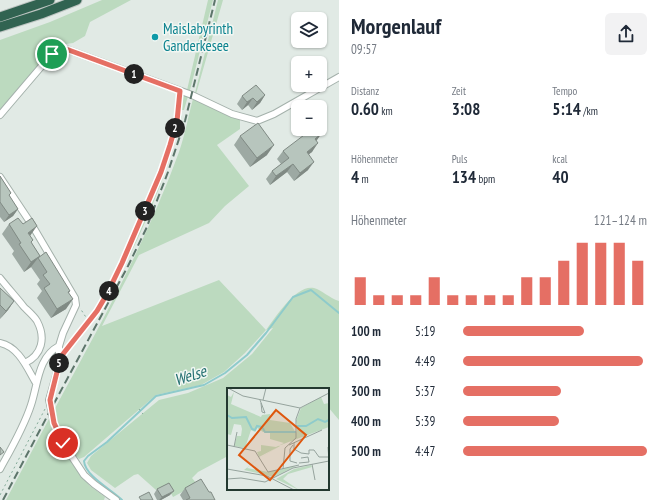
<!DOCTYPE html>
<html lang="de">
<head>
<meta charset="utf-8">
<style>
  :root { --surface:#fff; --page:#f2f2f3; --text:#1f2937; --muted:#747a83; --accent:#e56f64 }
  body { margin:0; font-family:"PT Sans Narrow",sans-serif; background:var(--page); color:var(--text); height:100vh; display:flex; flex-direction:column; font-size:15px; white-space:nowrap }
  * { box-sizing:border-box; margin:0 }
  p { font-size:13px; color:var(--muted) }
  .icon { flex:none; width:22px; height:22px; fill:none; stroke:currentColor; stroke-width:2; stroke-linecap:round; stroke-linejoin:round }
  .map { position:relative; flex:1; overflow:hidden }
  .side { display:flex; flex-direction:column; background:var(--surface); width:320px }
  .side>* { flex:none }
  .buttons { position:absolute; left:291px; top:12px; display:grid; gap:8px }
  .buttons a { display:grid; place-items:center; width:36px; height:36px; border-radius:6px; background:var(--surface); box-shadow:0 1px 3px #0004; font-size:20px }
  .pin { position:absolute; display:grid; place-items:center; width:34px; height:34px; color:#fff; margin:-17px; border:2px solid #fff; border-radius:50%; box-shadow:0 1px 4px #0007 }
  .km { position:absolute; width:20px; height:20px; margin:-10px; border-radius:50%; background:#222; color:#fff; font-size:11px; line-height:20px; text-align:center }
  .round { display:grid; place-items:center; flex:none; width:42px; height:42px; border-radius:6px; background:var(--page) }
  .head { display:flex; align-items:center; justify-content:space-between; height:68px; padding:0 12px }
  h1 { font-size:22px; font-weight:800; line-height:30px }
  .stats { display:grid; grid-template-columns:repeat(3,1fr); gap:6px; height:68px; padding:4px 12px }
  .stats div { display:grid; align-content:center }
  .stats b { font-size:17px; font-weight:800 }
  .stats small { font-size:11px; font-weight:400 }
  .stats p { font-size:11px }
  .chart { height:112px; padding:8px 12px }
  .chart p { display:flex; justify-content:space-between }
  .chart svg { width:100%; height:72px; margin-top:4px; stroke:var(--accent); stroke-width:6 }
  ul { padding:0 12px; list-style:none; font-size:13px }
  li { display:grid; grid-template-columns:64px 48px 1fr; align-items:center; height:30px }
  li i { height:10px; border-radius:5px; background:var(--accent) }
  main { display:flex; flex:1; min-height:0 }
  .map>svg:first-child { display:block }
</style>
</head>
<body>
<main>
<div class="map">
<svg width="339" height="500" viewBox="0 0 339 500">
  <rect width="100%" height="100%" fill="#e1eae5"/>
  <!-- green -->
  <path fill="#bcdabf" d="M102,0H131L90,22L85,36L73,43L59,45L48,54L0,109V40L50,22Z
    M208,0H213L190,90H187Z
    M218,0H223L196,94L195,93Z
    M184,96H188L184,110H181L180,115L182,116C167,176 142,234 113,288C135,238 159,188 175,136C179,124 177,110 180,100C181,97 181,97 184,96Z
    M193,99L240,120V129L217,145L249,186L225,206L209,223L139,255L102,326L219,280L266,330C275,318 296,284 314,288C322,290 329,298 339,301V420L328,407V389H228V456L198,472L192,478L197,484L173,497L167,486L156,490L138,474L134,475L115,488L91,470L87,463L91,456L159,400L188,393L223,378L252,354L273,328L266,330L245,353L224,372L208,381L201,385L156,395L84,457L79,459C66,447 58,428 53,412C99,327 146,243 179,152C185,135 188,117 193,99Z
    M50,417L51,422L50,424L80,474L90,486L105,497L104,500H6Z"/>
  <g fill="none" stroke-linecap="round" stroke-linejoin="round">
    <!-- stream -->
    <path stroke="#8ecbcb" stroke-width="2" d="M122,500C112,490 85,476 84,461L88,456L107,442L156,396L204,385L225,373L247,355L266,333L293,297L311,290L339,313"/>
    <defs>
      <path id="minor" d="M0,115L52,54L58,49H66L192,95L232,114L257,121L274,114L339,77
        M0,177L32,225L75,298L76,305L63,333L59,346V359L57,372L49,400L51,409L54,423L63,443L84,475L94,484L116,500
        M0,278C8,288 16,297 24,307C28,311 34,316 37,321C46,338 42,355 25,363
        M0,343C19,347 27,368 36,383
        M0,469C11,449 24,427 31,405C38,384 38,357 59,346"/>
      <path id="highway" d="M0,17L50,0
        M0,27L41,14L77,0"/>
    </defs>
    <!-- minor casing -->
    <use href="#minor" stroke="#a4b1ab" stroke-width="8"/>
    <!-- highway casing -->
    <use href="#highway" stroke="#bdc4c1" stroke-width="11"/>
    <!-- path -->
    <path stroke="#84ab99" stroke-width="1" stroke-dasharray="2 3" stroke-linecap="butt" d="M89,322L97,311L107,294L161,172L177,121L179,97
      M65,352L89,322L80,308
      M139,409L143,414
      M0,495L45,409"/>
    <!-- minor -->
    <use href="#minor" stroke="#fff" stroke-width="6"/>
    <!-- highway -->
    <use href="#highway" stroke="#316351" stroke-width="9"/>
    <!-- rail -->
    <path stroke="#5d756b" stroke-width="2" stroke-dasharray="8 4" stroke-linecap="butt" d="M3,500L51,409L128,266L146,229L168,172L185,121L215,0"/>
  </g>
  <!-- wall -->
  <path fill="#9da9a3" d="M265,95L260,103L252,110L248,105L242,110L237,104L242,96Z
    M321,134L316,141L312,152L309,154L308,170L294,181L287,172L270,185L266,179L272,171L281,164L277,159L283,151Z
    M240,136L267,155L250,167L234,145Z
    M0,176L11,193L9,196L18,209L13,216L4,222L0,217Z
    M9,224L30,236L33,240L31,242L40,256L70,291L69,293L66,309L51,318L37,298L42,291L37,284L40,280L31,267L24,272L12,254L14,251L2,234Z
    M0,288L14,301L8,310L0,319Z
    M185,488L209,492L215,500H183L180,495Z
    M157,489L170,495L161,500H157L154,494Z"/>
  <!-- shaded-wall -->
  <path fill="#808a84" d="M265,95L260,103L252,110L257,102Z
    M253,98L248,105L242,110L247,102Z
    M321,134L315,143V139Z
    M318,143L312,152L301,160L307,152Z
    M274,145L267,155L250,167L257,158Z
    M314,162L308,170L294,181L300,173Z
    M293,164L287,172L270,185L276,176Z
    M18,209L13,216L4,222L9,215Z
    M37,226L30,236L28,233Z
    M40,256L38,258L31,267L24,272L31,262Z
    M73,299L66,309L51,318L57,309Z
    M14,301L8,310L0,319L6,311Z
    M174,491L170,495L161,500H159L162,497Z"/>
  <!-- building -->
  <path fill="#b7c5bd" stroke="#808a84" d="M256,85L265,95L257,102L253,98L247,102L242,96Z
    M258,123L274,145L257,158L240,136Z
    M312,129H317L321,134L315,139L318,143L307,152L314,162L300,173L293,164L276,176L272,171L289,158L283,151Z
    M0,176L11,193L9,195L18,209L9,215L0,202Z
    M18,218L23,224L32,218L37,226L28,233L33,240L31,242L40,256L31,262L19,244L21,243L9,224Z
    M46,252L70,291L68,292L73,299L57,309L44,288L50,284L43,275L47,272L38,258Z
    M0,288L14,301L6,311L0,305Z
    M0,447L4,452L0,455Z
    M201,479L209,492H211L215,500H186L190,498L185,488Z
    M169,483L174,491L162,497L157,489Z
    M149,492L153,500H141L139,497Z"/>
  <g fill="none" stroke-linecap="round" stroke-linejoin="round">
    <defs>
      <path id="route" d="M52,54L58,49H66L180,91L177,121L170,145L161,172L122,263L107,294L97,311L59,359L57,372L50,400L54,423L63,443"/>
    </defs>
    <!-- route casing -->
    <use href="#route" stroke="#fff" stroke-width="8"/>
    <!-- route -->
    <use href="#route" stroke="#e56f64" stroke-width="5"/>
  </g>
  <!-- markers -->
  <circle fill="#0f9aa8" stroke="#f1f7f3" stroke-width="1.5" cx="155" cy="37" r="4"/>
  <g text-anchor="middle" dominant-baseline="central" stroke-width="3" stroke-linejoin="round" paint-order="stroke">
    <!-- culture labels -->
    <g font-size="15" fill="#0d838f" stroke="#f1f7f3" text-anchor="start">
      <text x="163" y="28">Maislabyrinth<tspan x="163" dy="17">Ganderkesee</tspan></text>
    </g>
    <!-- water labels -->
    <g font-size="16" font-style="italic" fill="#236f70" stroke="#f1f7f3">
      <text transform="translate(190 375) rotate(-18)">Welse</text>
    </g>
  </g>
  <!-- overview -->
  <g transform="translate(227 388)">
    <rect width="102" height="102" fill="#e1eae5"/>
    <path d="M7,4L4,16L34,29L35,27L43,26V32L63,35L69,45L71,39L69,33L74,20L94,9L97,16L102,15V39L51,58H53L33,70L51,59L32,69L30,64L34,63V57L49,59L57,55L43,51V43L36,44L30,40L28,44L24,42L18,60L7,58L10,48H14L15,41L14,37L7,36L4,47L0,46V7L4,9ZM32,70L20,80L41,84L69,78L47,89L17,82ZM84,77L85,79L61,86L56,91L72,102L49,91L67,81Z" fill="#bcdabf"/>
    <path fill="none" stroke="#8ecbcb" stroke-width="2" d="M0,27L5,30L19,29L25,41L28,42L30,38L35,39L38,44H69M69,38H79L91,31L98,34L102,32"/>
    <path fill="none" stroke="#95a39d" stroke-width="1" d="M1,0L16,8L73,20M33,12L38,25L35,24L34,15M36,12L39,0M67,55V61L74,65L82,66V62H87L92,69H102M0,57L28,63L41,84L72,77M62,57L95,42M66,57L63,61V73L70,75M7,59L10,44M101,59L102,73M72,75L82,74L81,69L74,70M85,76L88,92M0,81L40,88L67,102M56,81L58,60L69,50V31L73,20L102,5M0,91L14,90L38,94L66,80L102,73"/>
    <path fill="#de570e" fill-opacity="0.15" stroke="#de570e" stroke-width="2" d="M49,22L79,47L43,92L12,67Z"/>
    <rect width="102" height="102" fill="none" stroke="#233930" stroke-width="2"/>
  </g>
</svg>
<div class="buttons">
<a><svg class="icon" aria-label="layers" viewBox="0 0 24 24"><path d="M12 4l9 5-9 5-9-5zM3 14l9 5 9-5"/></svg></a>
<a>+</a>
<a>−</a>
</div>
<div class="pin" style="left:52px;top:54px;background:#1e9e55"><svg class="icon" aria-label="arrive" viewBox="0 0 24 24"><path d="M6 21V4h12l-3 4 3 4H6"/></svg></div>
<div class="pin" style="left:63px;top:443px;background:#d93025"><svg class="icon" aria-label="check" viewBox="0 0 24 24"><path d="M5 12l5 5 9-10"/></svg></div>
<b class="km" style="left:134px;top:74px">1</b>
<b class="km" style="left:175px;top:128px">2</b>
<b class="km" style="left:145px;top:211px">3</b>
<b class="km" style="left:109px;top:291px">4</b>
<b class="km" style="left:59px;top:363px">5</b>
</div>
<section class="side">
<div class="head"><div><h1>Morgenlauf</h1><p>09:57</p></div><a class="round"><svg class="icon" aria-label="share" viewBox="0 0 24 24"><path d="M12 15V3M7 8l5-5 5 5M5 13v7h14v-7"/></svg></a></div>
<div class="stats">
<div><p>Distanz</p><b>0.60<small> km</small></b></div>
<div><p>Zeit</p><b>3:08</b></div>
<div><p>Tempo</p><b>5:14<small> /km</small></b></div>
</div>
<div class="stats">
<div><p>Höhenmeter</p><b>4<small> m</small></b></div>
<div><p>Puls</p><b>134<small> bpm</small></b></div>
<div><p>kcal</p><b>40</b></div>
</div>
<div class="chart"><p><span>Höhenmeter</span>121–124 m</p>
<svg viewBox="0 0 160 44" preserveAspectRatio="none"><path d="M5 44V27M15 44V38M25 44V38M35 44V38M45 44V27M55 44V38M65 44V38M75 44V38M85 44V38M95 44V27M105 44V27M115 44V17M125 44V6M135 44V6M145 44V6M155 44V17"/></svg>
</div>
<ul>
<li><b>100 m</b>5:19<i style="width:66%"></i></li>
<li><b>200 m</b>4:49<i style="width:98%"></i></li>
<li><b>300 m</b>5:37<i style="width:53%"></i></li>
<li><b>400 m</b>5:39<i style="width:52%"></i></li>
<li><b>500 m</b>4:47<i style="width:100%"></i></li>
</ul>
</section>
</main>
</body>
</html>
